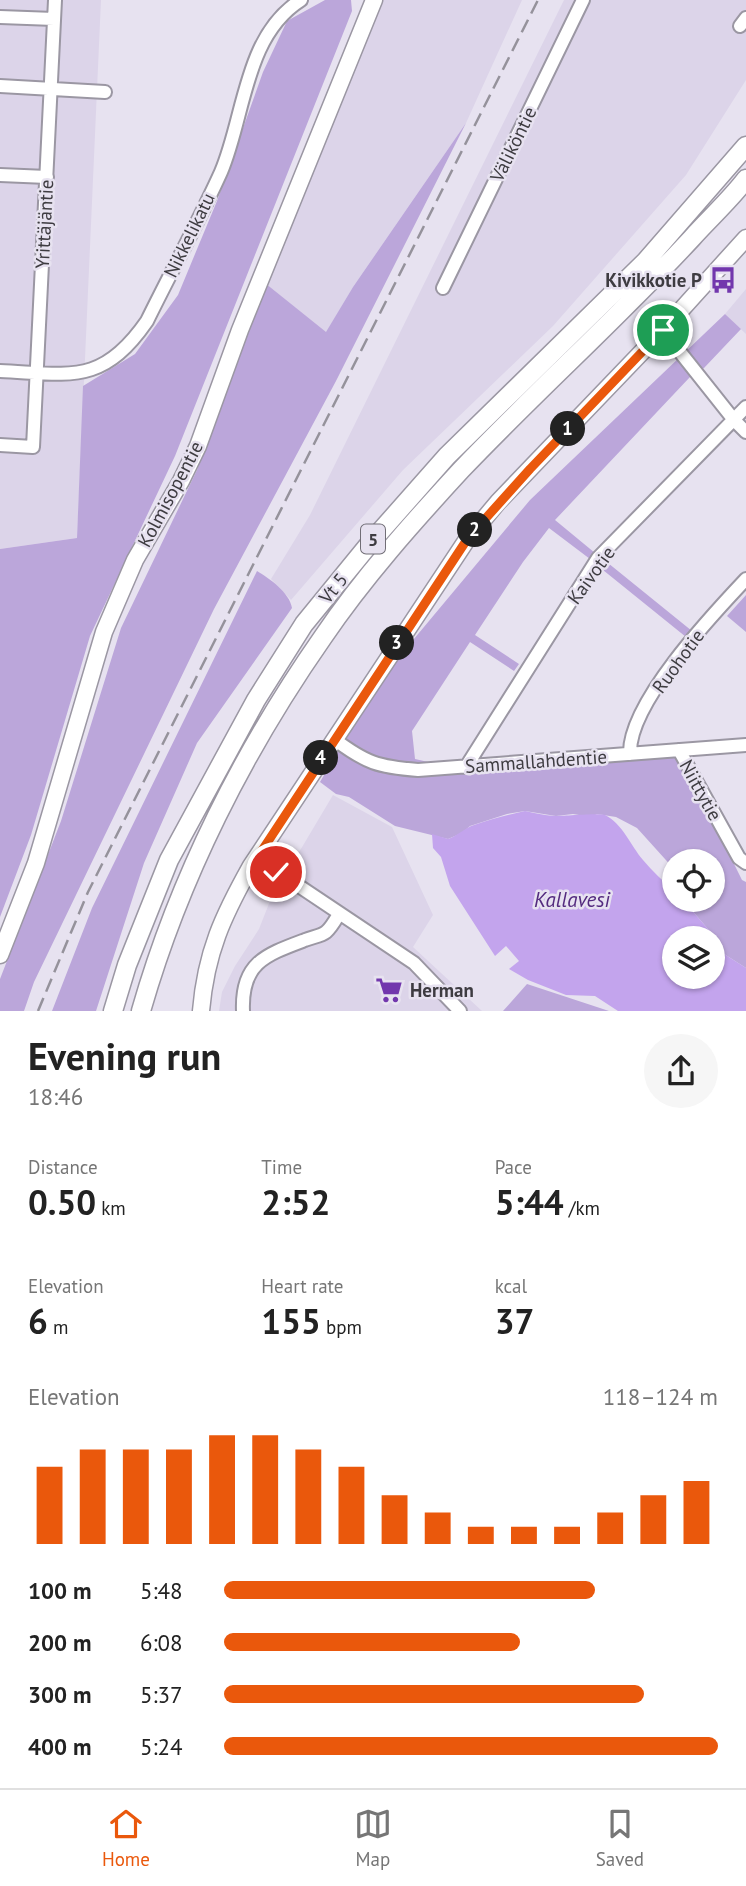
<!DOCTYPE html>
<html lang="en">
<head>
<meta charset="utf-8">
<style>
  :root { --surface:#fff; --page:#f6f6f6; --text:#222; --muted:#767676; --line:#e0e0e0; --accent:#ea580c }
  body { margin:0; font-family:"PT Sans",sans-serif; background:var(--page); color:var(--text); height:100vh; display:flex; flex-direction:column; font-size:26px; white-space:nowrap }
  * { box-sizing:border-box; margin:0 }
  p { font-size:23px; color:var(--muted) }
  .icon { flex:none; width:38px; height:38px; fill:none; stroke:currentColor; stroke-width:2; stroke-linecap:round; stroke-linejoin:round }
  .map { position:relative; height:1011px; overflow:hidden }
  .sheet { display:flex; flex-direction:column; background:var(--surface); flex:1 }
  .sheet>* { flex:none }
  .fabs { position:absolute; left:662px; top:849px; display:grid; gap:14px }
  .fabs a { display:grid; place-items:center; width:63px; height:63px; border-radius:50%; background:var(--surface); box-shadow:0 2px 5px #0004; font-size:35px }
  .pin { position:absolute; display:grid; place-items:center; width:60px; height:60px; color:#fff; margin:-30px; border:4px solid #fff; border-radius:50%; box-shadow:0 2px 7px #0007 }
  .km { position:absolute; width:35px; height:35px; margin:-18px; border-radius:50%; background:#222; color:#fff; font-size:19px; line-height:35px; text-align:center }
  .round { display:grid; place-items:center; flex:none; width:74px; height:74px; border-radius:37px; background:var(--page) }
  .summary { display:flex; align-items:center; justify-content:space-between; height:119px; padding:0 28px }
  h1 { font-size:38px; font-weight:800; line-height:52px }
  .metrics { display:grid; grid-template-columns:repeat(3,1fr); gap:10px; height:119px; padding:7px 28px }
  .metrics div { display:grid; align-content:center }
  .metrics b { font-size:35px; font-weight:800 }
  .metrics small { font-size:19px; font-weight:400 }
  .metrics p { font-size:19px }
  .chart { height:196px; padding:14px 28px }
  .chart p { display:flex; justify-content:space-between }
  .chart svg { width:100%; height:126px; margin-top:7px; stroke:var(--accent); stroke-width:6 }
  ul { padding:0 28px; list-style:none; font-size:23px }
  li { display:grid; grid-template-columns:112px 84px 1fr; align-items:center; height:52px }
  li i { height:18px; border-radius:9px; background:var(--accent) }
  .tabs { display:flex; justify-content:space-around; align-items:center; height:98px; border-top:2px solid var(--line); background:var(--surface); font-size:19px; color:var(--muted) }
  .tabs a { display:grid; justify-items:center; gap:4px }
  .tabs .current { color:var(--accent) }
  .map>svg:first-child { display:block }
</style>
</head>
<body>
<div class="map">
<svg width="746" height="1011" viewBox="0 0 746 1011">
  <rect width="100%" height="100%" fill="#e7e2f0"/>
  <!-- built -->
  <path fill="#dcd4e9" d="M0,0H101L77,538L0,549Z
    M383,0H522L466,123L353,287L326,333L265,283Z
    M564,0H746V80L686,175L553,326L403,470L291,600L271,579L310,515Z
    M746,289V334L725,314Z
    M333,795L392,827L433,915L413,947L482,1011H219L222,992L235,966L259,929L270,901Z"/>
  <!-- green -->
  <path fill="#bba6da" d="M325,0H351L352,11L175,456L90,636L31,835L0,917V549L77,538L83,386L135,354L178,295L217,201L263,72L287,21Z
    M466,123L336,381L214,609L34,982L24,1011H0V979L61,821L121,628L197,470L265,283L326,332L353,287Z
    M725,314L741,329L704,368L690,377L555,520L595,553L590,559L549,528L523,562L475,635L519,664L514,671L470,642L412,731L415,759L468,771L679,753L742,880L746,882V968L721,952L714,936L683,900H712V861H674V869L637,828L616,817L597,814L591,817L573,814L556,816L525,811L507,814L470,826L462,833L448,839L395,826L349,797L336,794L320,782L378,682L530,500Z
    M608,563L692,631L686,637L603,570Z
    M257,571C269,578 290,593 292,608L197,743L144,863L96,1011H52L92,908Z
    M746,595V632L727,616Z
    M527,984L609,1011H503Z"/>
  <!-- water -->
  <path fill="#c3a4ed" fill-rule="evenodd" d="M525,811C535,813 547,816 557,816C565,816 600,813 605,815C622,823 631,846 643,860C652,871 663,881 673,890L674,900H683L714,936L721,952L746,968V1011H618L595,996L566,995L528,980L509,969L519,961L506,946L495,956L450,886L441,857L433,848L432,834L448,839C457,836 465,828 474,825C491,819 508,815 525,811ZM674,938H712V976H674Z"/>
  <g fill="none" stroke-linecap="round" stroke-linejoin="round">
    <defs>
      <path id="minor" d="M0,17L54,19
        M740,26L746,18
        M0,86L105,92
        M0,175L47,177
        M443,288L583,0
        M680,352L734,420L746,432
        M0,371C70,374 102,386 147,321C171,272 198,223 221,172C245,116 244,36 301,0
        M0,445L33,447L55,0
        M334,739C366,763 378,767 418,770L746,745
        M679,750L739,858L746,863
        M630,754C628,704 712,615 746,579
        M466,767L598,558L746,407
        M257,858L414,963L460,1011
        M243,1011C241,963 265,955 305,940C312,937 321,936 326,932C331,928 336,919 339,914"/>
      <path id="major" d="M0,955L36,863L104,632L135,560L181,481L198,446L240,330L374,0
        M201,1011C206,952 223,916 251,866L468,538L498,502L663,330L746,238"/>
      <path id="highway" d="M113,1011L127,965L169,860L256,700L304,624L371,542L447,456L646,261L746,146
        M141,1011C179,878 244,750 323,637C363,578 413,522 461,470C536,391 618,318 692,238C710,218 730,200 746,179"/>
    </defs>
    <!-- minor casing -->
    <use href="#minor" stroke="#9b97a3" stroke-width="16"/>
    <!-- major casing -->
    <use href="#major" stroke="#9b97a3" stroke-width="19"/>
    <!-- highway casing -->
    <use href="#highway" stroke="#9b97a3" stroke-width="21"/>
    <!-- minor -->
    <use href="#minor" stroke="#fff" stroke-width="12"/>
    <!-- major -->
    <use href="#major" stroke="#fff" stroke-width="16"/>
    <!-- highway -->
    <use href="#highway" stroke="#fff" stroke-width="18"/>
    <!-- rail -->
    <path stroke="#95929b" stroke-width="2.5" stroke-dasharray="14 7" stroke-linecap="butt" d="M38,1011L88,892L538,0"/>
  </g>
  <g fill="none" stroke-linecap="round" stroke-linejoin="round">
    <defs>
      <path id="route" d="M276,872L257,858L468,538L530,469L663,330"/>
    </defs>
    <!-- route casing -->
    <use href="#route" stroke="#fff" stroke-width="14"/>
    <!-- route -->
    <use href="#route" stroke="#ea580c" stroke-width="9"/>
  </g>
  <!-- icons -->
  <defs>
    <symbol id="bus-bare" viewBox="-9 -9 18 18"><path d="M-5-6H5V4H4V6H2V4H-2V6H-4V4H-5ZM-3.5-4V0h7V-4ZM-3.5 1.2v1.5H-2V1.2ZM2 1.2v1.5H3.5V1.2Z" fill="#7237ad" stroke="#e7e2f0" stroke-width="2.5" paint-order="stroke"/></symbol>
    <symbol id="supermarket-bare" viewBox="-9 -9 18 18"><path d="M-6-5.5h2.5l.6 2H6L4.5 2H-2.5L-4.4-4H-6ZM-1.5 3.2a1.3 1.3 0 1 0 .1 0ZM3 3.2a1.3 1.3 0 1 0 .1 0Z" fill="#7237ad" stroke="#e7e2f0" stroke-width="2.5" paint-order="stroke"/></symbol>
  </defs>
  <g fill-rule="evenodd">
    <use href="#bus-bare" x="704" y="261" width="38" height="38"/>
    <use href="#supermarket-bare" x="370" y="971" width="38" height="38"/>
  </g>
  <g text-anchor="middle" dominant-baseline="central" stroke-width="5" stroke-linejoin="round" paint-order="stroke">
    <!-- shield labels -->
    <rect fill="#e7e2f0" stroke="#716e76" stroke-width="2" x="361" y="524.5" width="24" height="29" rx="5"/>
    <g font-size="18" font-weight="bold" fill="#3e3c41">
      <text x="373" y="539">5</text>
    </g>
    <!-- street labels -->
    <g font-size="19" fill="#3e3c41" stroke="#e7e2f0">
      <text transform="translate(513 144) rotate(-64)">Väliköntie</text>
      <text transform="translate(44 224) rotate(-87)">Yrittäjäntie</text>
      <text transform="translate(189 235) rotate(-64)">Nikkelikatu</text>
      <text transform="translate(170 494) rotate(-62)">Kolmisopentie</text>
      <text transform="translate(591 575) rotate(-54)">Kaivotie</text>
      <text transform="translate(333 588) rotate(-51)">Vt 5</text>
      <text transform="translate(678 661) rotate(-54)">Ruohotie</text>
      <text transform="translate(536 761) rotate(-4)">Sammallahdentie</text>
      <text transform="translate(701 790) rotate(61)">Niittytie</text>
    </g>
    <!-- poi labels -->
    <g font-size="19" font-weight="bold" fill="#3e3c41" stroke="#e7e2f0" text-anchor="end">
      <text x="702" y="280">Kivikkotie P</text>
      <text x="410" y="990" text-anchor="start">Herman</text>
    </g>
    <!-- water labels -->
    <g font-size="21" font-style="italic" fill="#542b7f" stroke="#e7e2f0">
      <text x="572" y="899">Kallavesi</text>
    </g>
  </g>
</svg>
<div class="fabs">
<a><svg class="icon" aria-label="locate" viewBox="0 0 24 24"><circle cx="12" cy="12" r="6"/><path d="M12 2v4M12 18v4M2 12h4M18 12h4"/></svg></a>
<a><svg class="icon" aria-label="layers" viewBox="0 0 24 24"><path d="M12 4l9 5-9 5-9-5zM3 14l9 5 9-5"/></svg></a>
</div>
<div class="pin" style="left:663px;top:330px;background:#1e9e55"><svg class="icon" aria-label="arrive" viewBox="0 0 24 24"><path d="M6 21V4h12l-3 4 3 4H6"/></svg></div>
<div class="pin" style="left:276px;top:872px;background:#d93025"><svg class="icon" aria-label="check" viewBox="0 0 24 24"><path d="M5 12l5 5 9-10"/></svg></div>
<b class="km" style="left:568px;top:429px">1</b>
<b class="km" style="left:475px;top:530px">2</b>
<b class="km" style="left:397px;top:643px">3</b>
<b class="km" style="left:321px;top:758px">4</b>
</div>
<section class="sheet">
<div class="summary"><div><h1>Evening run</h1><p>18:46</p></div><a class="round"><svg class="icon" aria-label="share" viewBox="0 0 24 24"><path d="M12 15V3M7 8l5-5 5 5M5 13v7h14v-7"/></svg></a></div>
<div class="metrics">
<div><p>Distance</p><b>0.50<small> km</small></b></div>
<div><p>Time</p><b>2:52</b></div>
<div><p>Pace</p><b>5:44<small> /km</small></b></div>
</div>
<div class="metrics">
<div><p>Elevation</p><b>6<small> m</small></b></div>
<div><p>Heart rate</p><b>155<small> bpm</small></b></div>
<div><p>kcal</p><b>37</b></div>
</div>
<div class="chart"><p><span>Elevation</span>118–124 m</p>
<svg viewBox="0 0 160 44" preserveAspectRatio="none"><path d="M5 44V17M15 44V11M25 44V11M35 44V11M45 44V6M55 44V6M65 44V11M75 44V17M85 44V27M95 44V33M105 44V38M115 44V38M125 44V38M135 44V33M145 44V27M155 44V22"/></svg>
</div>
<ul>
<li><b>100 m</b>5:48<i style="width:75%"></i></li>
<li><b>200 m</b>6:08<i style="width:60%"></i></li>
<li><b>300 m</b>5:37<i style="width:85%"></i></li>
<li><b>400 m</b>5:24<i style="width:100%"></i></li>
</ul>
</section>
<nav class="tabs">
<a class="current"><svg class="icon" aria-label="home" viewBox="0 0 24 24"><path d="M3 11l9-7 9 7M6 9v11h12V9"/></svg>Home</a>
<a><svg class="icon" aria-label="map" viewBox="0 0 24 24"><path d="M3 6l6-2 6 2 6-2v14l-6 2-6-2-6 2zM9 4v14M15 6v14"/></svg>Map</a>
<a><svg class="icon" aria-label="saved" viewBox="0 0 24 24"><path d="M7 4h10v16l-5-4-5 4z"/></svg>Saved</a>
</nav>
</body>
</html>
